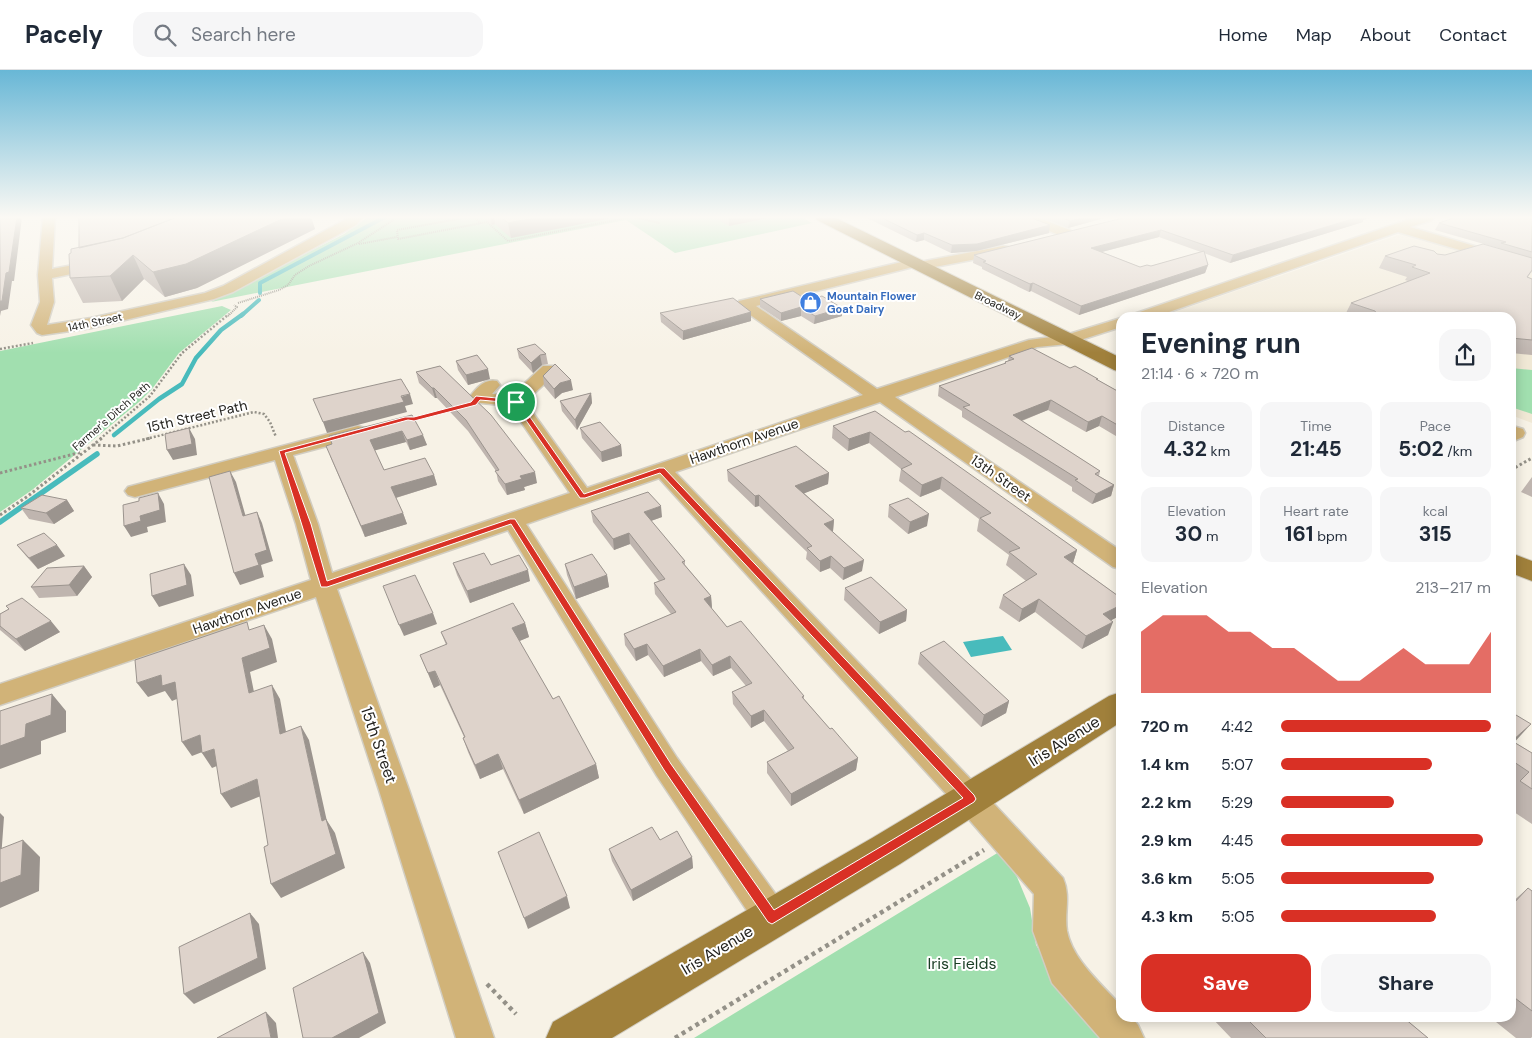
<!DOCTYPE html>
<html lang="en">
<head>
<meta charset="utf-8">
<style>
  :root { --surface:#fff; --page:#f6f6f7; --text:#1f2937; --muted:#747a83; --line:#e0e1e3; --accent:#d93025 }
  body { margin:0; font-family:"DM Sans",sans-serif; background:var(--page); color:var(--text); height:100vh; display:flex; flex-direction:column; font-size:19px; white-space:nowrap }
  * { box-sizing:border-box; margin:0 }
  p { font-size:16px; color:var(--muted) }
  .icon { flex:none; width:28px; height:28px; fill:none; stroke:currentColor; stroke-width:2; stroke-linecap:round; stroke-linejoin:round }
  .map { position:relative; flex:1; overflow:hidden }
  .sheet { position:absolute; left:1116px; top:242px; width:400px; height:710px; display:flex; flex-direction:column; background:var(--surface); border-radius:15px; box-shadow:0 2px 12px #0003 }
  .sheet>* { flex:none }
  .pin { position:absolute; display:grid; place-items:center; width:42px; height:42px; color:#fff; margin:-21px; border:2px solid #fff; border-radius:50%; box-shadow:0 1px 5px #0007 }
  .round { display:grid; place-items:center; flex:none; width:52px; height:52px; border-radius:15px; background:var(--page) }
  .head { display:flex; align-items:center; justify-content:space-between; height:85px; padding:0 25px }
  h1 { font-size:28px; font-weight:700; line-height:38px }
  .stats { display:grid; grid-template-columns:repeat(3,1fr); gap:8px; height:85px; padding:5px 25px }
  .stats div { display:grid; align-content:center; border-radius:12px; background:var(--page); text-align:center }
  .stats b { font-size:21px; font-weight:700 }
  .stats small { font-size:14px; font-weight:400 }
  .stats p { font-size:14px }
  .chart { height:140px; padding:10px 25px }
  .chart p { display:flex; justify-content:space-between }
  .chart svg { width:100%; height:90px; margin-top:5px; fill:var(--accent); opacity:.7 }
  .action { display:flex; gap:10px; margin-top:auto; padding:10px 25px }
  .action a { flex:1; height:58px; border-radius:15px; background:var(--accent); color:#fff; font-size:20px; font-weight:700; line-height:58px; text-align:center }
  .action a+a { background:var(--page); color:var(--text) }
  ul { padding:0 25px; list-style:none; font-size:16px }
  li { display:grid; grid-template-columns:80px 60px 1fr; align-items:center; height:38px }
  li i { height:12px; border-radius:6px; background:var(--accent) }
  header { display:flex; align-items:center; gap:30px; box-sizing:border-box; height:70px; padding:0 25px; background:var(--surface); border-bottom:1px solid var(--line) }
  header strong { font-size:24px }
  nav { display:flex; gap:28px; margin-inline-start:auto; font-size:18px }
  .search { width:350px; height:45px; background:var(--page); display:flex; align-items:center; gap:12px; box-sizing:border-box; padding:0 18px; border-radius:15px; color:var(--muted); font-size:19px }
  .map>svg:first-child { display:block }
</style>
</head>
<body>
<header>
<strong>Pacely</strong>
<div class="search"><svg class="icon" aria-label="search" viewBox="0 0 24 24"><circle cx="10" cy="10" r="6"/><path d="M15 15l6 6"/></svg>Search here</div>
<nav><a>Home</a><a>Map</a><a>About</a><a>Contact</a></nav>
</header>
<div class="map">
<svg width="1532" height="968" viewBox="0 0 1532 968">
  <rect width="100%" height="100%" fill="#f7f2e6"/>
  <!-- built -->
  <path fill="#f0e8d5" d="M1404,163L1532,201V353L1511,345V248L1163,246Z"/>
  <!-- green -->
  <path fill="#a1dfaf" d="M368,147H801L812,153L675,183L626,150L211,232L344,164Z
    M222,236L231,240L179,283L152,319L139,332L32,420L0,442V281Z
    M1511,298L1532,300V344L1511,337Z
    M999,782L1017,807L1030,838L1036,875L1062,917L1105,968H694Z"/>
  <!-- water -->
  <path fill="#48bbbc" d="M1003,566L1012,580L971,587L963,572Z"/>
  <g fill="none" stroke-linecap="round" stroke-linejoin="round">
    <!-- stream-far2 -->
    <path stroke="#48bbbc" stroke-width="4" d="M260,223V213L385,147
      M241,246L259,230"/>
    <!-- stream-far1 -->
    <path stroke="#48bbbc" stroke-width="4.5" d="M114,365L159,329L182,314L196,288L221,260L243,244"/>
    <!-- stream -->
    <path stroke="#48bbbc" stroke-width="5.5" d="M0,452L97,384"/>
    <defs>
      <path id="minor" d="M43,147H55L52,199L100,190L107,194L105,197L52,208L54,232L47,255L91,248L205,223L223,216L350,147H363L356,155L233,222L214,229L91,258L42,265L37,263L31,255L40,232L38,205Z
        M1019,147H1036L1070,160L1072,163L1066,167L1062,166L1021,150Z
        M1416,147H1434L1432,150L1410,157L1532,193V201L1398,162L1152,248H1129L1131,245Z
        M1003,176L1008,177L1009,180L1008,183L919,200L913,197L756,236L877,319L1029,270L1066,265L1121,248V257L1068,274L1037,277L895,327L1121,481V499L1113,497L880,332L675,402L981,720L1063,808C1071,827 1064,842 1067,861C1073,891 1102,914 1121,936V948H1132L1138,955L1144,968H1100L1052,913L1033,861L1034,824L959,738L659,408L526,454L677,688L784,836L789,848L784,860L772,865L760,860L657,706L508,460L337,519L409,720L494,968H456L379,720L316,527L0,635V614L311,510L296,454L275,390L135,427L128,425L125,421L128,417L358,356L365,358L367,362L365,366L293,385L318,454L332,503L570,423L510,336L472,332L469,328C476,318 485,308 497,311L500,315L492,324L512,325L543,296H555L557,300L555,304L525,332L587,418L863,325L739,237L737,234L739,231L914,189L920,192Z
        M1516,357L1523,359L1525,363L1523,367L1511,372V359Z"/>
      <path id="major" d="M815,147H834L1121,288V302L1114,300L817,150Z
        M1511,483L1532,491V511L1511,503Z
        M1121,622V652L900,794L612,968H546L553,952L872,768L1109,626Z"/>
    </defs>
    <!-- minor casing -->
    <use href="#minor" stroke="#d1cdc2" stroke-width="3"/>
    <!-- major casing -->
    <use href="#major" stroke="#d1cdc2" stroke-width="2"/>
    <!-- path-far3 -->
    <path stroke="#949188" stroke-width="2" stroke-dasharray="1 1" stroke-linecap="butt" d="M469,147L397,160L398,169L487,152L508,171L631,147
      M474,147L480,153
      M633,147L660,153
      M359,174L397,167
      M238,233L279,220L288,215L295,205L309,196L358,173L398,147
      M228,246L237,237L234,235"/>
    <!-- path-far2 -->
    <path stroke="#949188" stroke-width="2.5" stroke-dasharray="2 2" stroke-linecap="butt" d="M0,279L33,273
      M411,349L451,340
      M100,369L150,326L182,283L229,244
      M146,369L254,342L264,344L270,352L276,367"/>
    <!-- path-far1 -->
    <path stroke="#949188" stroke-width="3" stroke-dasharray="2.5 2.5" stroke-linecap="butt" d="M93,375L117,376L151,368
      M1511,400L1532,388
      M0,403L82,382
      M0,445L28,426L102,368"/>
    <!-- path -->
    <path stroke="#949188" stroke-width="4.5" stroke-dasharray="4 4" stroke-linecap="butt" d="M487,914L516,944
      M675,968L984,780"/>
    <!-- minor -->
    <use href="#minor" fill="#d1b378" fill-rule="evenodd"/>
    <!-- major -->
    <use href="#major" fill="#a0803b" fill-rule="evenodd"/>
  </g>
  <!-- wall -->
  <path fill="#bfb5af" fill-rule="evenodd" d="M79,147H311L315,159L197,218L165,227L144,209L122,231L83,233L70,208L71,183L79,178Z
    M483,147H617L511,168L495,154L492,155Z
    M714,147H773L729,156Z
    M865,147H1029L1049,163L976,181L951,183L924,170L916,172Z
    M1041,147H1108L1068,158Z
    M1127,147H1373L1363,150V152L1230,193L1204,183L1208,195L1205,203L1079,245L1031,221L1029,222L982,199V197L973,193L974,185ZM1159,167L1201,182L1151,196L1140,197L1102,182Z
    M1532,147V201L1528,207L1532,209V285L1511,283V248H1346L1344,247L1351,233L1408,211L1405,210L1407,207L1379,198L1385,186L1437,184L1445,185L1498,178L1435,160L1439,153Z
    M760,229L807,230L842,246L814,254L801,246L781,251L760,237Z
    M751,242V251L683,270L661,252L660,243Z
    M517,279L546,284L548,294L542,295L533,303L519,288Z
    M1009,286L1070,298L1098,309V310L1121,323V369L1099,356L1086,362L1048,340L1022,351L1100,401L1099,406L1114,415L1111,426L1092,434L1072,421V417L962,347V341L938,326L939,316L1004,294L1005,292L1008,291Z
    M456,291L490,309L468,315L458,300Z
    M440,296L537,413L524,417L525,420L507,425L498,411L496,401L468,361L437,328H435L419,313L416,302Z
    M543,306L573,320L562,323L555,329L544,316Z
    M591,323L592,333L577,360L562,341L560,331Z
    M412,345L427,375L410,380L406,372L374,380L384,400L434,405L437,415L396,428L403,443L407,454L365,467L330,386L332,374Z
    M833,356L905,362L1077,480L1073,493L1121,528V545L1111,550L1108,565L1082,579L1035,542L1019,552L999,538L1003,525L1026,511L1006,495L1009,485L977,461L979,449L940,419L920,427L899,411L901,399L869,373L848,381L832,368Z
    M580,358L621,375L622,386L602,392L582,368Z
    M727,400L829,403L828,414L804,423L834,450L833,461H832L862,501L843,510L830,498L820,502L806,489L807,482L759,436L755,437L728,411Z
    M1532,407V427L1521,422Z
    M67,430L74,441L54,454L29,449L21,438Z
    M889,435L927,456L908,464L888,447Z
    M591,441L662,447L651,451L685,491V495L711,526L712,538H711L727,557L804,626V629L830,659L858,688L856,700L791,736L767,703V692L788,681L764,651L751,658L733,634L732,622L746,616L731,598L713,606L701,591L664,607L648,585L636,591L625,575L624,564L671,544L655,524L654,513L659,511L630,474L614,480L593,452Z
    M17,475L65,486L38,499L26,486Z
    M453,493L491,495L530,511L470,533L457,505Z
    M565,494L607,505L609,517L576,529L567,505Z
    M84,496L92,507L77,526L39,528L31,517Z
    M845,518L907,540L906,551L879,564L844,530Z
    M6,536L60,562L25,581L0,560V544L9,539Z
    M525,553L529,567L519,571L553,629L596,694L599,708L524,744L503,699L480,709L468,682L463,668L464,667L440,615L434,618L420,585L446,575L441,562Z
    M920,583L1009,631L1006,643L981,657L918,594Z
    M1511,642L1514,672L1532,683V754L1511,740Z
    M660,770L692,787L693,798L633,831L612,791L609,779Z
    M1528,818L1532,821V967L1531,968H1516L1491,948H1511V833Z
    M1212,948H1404L1428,968H1231Z"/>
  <!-- shaded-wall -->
  <path fill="#9b948e" d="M17,147H22L14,211H12L8,239L1,241L0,246V231Z
    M286,147H311L315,159L197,218L165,227L153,202Z
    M490,147H494L495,154L492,155Z
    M538,147H617L511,168L508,153Z
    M729,147H773L729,156Z
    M1083,147H1108L1068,158L1070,151Z
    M1359,147H1373L1363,150V152L1230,193L1233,185Z
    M1050,155L1049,163L976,181L951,183L952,175Z
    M1161,160L1159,167L1090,185L1091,178Z
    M924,163V170L916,172L917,165Z
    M133,185L144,209L122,231L110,206Z
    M1208,195L1205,203L1079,245L1081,236Z
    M1033,213L1031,221L1029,222L1030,214Z
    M801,237V246L781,251V243Z
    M842,238V246L814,254L815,246Z
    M751,242V251L683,270V261Z
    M540,285L542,295L533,303L531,293Z
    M488,299L490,309L468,315L466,305Z
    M571,310L573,320L562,323L555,329L554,319L560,313Z
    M432,318H434L437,328H435Z
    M591,323L592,333L577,360L575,350Z
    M410,324L413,334L405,336L407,342L327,363L323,352Z
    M1051,330L1048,340L1010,355L1013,345Z
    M1102,346L1099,356L1086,362L1088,352Z
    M189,358L195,369L197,385L173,390L167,380Z
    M402,361L406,372L373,381L370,370Z
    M870,362L869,373L848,381L849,369Z
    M423,365L427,375L410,380L407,370Z
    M621,375L622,386L602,392L601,382Z
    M230,401L236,412L249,458L243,446Z
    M535,402L537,413L524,417L525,420L507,425L505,414L520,406Z
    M829,403L828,414L795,427V416Z
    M434,405L437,415L395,428L391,417Z
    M942,407L940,419L920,427L922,415Z
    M1114,415L1111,426L1092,434L1096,424Z
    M158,423L164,434L166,452L147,457L148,462L131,467L124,456L140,446Z
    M759,425V436L755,437V426Z
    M67,430L74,441L54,454L46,443Z
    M661,436L662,447L645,453L644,442Z
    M257,442L262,453L273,491L261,495L264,507L240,515L234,503L255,484Z
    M403,443L407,454L365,467L361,456Z
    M929,444L927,456L908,464L910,452Z
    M834,450L833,461L823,465L824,454Z
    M629,463L630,474L614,480L613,469Z
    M57,475L65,486L38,499L29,488Z
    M1077,480L1073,493L1064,487Z
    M831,486L830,498L820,502V491Z
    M864,490L862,501L843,510L844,498Z
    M184,494L191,505L194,526L159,537L152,526Z
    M84,496L92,507L77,526L69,515Z
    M528,500L530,511L470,533L467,521Z
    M607,505L609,517L576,529L574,517Z
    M711,526L712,538L704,541V529Z
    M1039,529L1035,542L1019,552L1022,539Z
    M1121,535V545L1099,557L1103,544Z
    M907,540L906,551L879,564L880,552Z
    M433,543L437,554L404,566L399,555Z
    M51,551L60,562L25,581L16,569Z
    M1113,552L1108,565L1082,579L1086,566Z
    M525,553L529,567L515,573L512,558Z
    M264,555L272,569L277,592L250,602L257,637L249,623L242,588Z
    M647,574L648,585L636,591L634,579Z
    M700,579L701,591L664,607L663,596Z
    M730,586L731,598L713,606L712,595Z
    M435,601L440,615L434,618L428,603Z
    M161,605L175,612L184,626L172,631L165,621L148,627L137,613Z
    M272,615L280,629L289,678L280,664Z
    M52,624L66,641V662L41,671V684L0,699V676L26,654Z
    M1009,631L1006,643L981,657L984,645Z
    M764,640V651L751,658V646Z
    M1531,654L1511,676V671Z
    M301,656L309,670L330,765L322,751Z
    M200,665L210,679L192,686L182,672Z
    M214,679L224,693L212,698L202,683Z
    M498,684L503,699L480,709L475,695Z
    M858,688L856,700L791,736V724Z
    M596,694L599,708L524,744L519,730Z
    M257,709L266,724L231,738L221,724Z
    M0,743L4,747L0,803Z
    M326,749L335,763L345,798L281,828L271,814Z
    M23,770L40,787L39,821L0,838V813Z
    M692,787L693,798L633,831L631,820Z
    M567,826L570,838L528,859L524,848Z
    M250,843L259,854L266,899L194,934L184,924Z
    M363,882L370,893L386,953L359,968H332Z
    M266,942L276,953L278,968H271Z"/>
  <!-- building -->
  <path fill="#ded3cb" stroke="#9b948e" d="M0,147H17L9,202L6,203L2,231H0Z
    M79,147H177L123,168L79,178Z
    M177,147H286L186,194L153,202L133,185L110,206L70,208L69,184L71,183V179L123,168Z
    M501,147H538L508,153Z
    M880,147H1029L1050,155L977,174L952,175L924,163L917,165Z
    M1061,147H1083L1070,151Z
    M1127,147H1359L1233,185L1161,160L1091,178L1140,197L1147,195L1151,196L1204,181L1208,195L1081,236L1033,213L1030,214L983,192L986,191L974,185Z
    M1456,147H1532V182L1501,173L1506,172L1439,153Z
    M1483,174L1532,188V200L1527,207L1532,209V270L1511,268V248H1380L1375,241L1351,233L1430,203L1412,197L1416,195L1385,186L1414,176L1434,181L1437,184L1445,185Z
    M793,221L807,230L822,226L842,238L815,246L801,237L781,243L760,229Z
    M733,228L751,242L683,261L660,243Z
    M1169,243L1178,248H1157Z
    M535,274L546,284L540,285L531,293L517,279Z
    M1032,278L1070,298L1075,296L1098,309H1096L1121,323V357L1102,346L1088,352L1051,330L1013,345L1100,401L1095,404L1114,415L1096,424L1075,410L1078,409L963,337L970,335L939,316L1006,293L1005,292L1014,289L1009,286Z
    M477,285L488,299L466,305L456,291Z
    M555,294L571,310L560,313L554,319L543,306Z
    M440,296L491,345L535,402L520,406L522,409L505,414L495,401L499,400L466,350L434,318H432L416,302Z
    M401,309L410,324L401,326L404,332L323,352L313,329Z
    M591,323L575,350L560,331Z
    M875,341L905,362L909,361L1077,480L1064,487L1121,528V535L1103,544L1113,552L1086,566L1039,529L1022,539L1003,525L1037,504L1009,482L1020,478L980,448L991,443L942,407L922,415L901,399L912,394L870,362L849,369L833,356Z
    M412,345L423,365L407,370L402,361L370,370L384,400L425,388L434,405L391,417L403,443L361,456L326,376L332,374L329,366Z
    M600,352L621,375L601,382L580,358Z
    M189,358L192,374L167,380L165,364Z
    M796,376L829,403L795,416L834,450L824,454L864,490L844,498L831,486L820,491L807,478L812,476L759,425L755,426L727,400Z
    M230,401L243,446L257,442L267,480L255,484L259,495L234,503L209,407Z
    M648,422L661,436L644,442L685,491L682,492L711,526L704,529L727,557L741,551L804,626L802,627L830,659L832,658L858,688L791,724L767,692L794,678L764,640L751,646L732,622L752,613L730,586L712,595L700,579L663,596L647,574L634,579L624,564L676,542L654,513L665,509L629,463L613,469L591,441Z
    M158,423L160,440L140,446L141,451L124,456L123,435L139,431V428Z
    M42,425L67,430L46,443L21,438Z
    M908,428L929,444L910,452L889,435Z
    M44,463L57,475L29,488L17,475Z
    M484,483L491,495L519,485L528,500L467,521L453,493Z
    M592,484L607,505L574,517L565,494Z
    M184,494L187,515L152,526L150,504Z
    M84,496L69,515L31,517L47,498Z
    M415,505L433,543L399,555L383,516Z
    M871,507L907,540L880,552L845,518Z
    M22,528L51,551L16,569L0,556V544L9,539L6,536Z
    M513,533L525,553L512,558L553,629L559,626L596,694L519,730L498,684L475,695L463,668L465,667L435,601L428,603L420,585L447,574L441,562Z
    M247,552L249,560L264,555L270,578L242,588L249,623L272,615L280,664L301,656L322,751L326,749L336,784L271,814L264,777L268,775L257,709L221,724L214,679L202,683L200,665L182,672L175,612L162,616L161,605L137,613L135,590Z
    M944,571L1009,631L984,645L920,583Z
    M52,624L51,645L26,654L25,667L0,676V641Z
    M1511,642L1531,654L1512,671L1532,683V719L1520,711L1529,702L1511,690Z
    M652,757L660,770L677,761L692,787L631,820L609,779Z
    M539,762L567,826L524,848L498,782Z
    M23,770L21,805L0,813V779Z
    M1528,818L1532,821V941L1511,925V836Z
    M250,843L258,888L184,924L179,877Z
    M363,882L379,943L332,968H303L293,918Z
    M266,942L271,968H217Z
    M1246,948H1404L1428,968H1266Z"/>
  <!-- sky -->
  <linearGradient id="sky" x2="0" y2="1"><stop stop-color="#68b7d6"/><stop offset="0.52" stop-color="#fbf9f4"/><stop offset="1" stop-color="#fbf9f4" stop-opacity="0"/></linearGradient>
  <rect width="1532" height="283" fill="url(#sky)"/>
  <!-- route -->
  <path fill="#d93025" stroke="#fff" fill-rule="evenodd" d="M476,326L518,330L584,424L659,398H664L974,725L976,729L974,732L772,854L768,852L664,700L511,454L327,517H321L279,381L405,347H414L471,332ZM480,330L514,333L580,428H585L660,403L963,728L774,840L671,694L515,449H510L327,511L311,454L285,383L408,350L414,351L476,335Z"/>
  <!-- icons -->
  <defs>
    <symbol id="shop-disc" viewBox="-11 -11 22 22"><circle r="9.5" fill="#3f7fe0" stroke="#fff"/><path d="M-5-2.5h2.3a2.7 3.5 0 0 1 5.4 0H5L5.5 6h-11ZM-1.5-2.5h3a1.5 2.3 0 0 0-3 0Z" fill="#fff"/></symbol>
  </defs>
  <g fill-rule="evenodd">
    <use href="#shop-disc" x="798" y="220" width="25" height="25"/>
  </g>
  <g text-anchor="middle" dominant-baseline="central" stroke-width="4" stroke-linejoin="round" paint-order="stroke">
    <!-- far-shop labels -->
    <g font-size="11" font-weight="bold" fill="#366cbe" stroke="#fff" text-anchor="start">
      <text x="827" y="226">Mountain Flower<tspan x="827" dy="13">Goat Dairy</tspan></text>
    </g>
    <!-- far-street labels -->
    <g font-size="11" fill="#24231f" stroke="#fff">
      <text transform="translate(998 235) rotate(26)">Broadway</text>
      <text transform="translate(95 252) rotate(-12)">14th Street</text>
      <text transform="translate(111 346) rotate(-41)">Farmer's Ditch Path</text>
    </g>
    <!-- street labels -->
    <g font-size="14" fill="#24231f" stroke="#fff">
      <text transform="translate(197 346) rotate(-13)">15th Street Path</text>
      <text transform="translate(744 371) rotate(-19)">Hawthorn Avenue</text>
      <text transform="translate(1001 408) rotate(35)">13th Street</text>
      <text transform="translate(247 541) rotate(-19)">Hawthorn Avenue</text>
    </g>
    <!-- near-street labels -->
    <g font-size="16" fill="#24231f" stroke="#fff">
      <text transform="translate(1064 671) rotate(-32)">Iris Avenue</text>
      <text transform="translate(379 675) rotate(71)">15th Street</text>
      <text transform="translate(717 880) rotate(-31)">Iris Avenue</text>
    </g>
    <!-- near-park labels -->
    <g font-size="16" fill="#193e24" stroke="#fff">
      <text x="962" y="893">Iris Fields</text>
    </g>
  </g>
</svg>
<div class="pin" style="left:516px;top:332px;background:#1e9e55"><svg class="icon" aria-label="arrive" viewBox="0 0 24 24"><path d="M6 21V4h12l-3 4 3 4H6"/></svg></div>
<section class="sheet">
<div class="head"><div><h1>Evening run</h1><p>21:14 · 6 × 720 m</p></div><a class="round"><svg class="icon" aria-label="share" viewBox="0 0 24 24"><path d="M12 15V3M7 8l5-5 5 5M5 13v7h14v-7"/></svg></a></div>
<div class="stats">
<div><p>Distance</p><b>4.32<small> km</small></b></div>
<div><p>Time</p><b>21:45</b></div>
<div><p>Pace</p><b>5:02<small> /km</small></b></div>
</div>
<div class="stats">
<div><p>Elevation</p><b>30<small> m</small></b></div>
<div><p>Heart rate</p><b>161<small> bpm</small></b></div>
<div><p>kcal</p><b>315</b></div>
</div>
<div class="chart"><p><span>Elevation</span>213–217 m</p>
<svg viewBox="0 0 160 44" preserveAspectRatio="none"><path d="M0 44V14L10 6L20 6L30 6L40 14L50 14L60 22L70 22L80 30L90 38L100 38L110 30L120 22L130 30L140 30L150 30L160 14V44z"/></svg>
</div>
<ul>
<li><b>720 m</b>4:42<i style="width:100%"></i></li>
<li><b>1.4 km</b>5:07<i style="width:72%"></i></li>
<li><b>2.2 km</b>5:29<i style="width:54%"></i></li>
<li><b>2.9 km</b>4:45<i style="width:96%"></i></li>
<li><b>3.6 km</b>5:05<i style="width:73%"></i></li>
<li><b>4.3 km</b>5:05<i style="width:74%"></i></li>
</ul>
<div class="action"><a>Save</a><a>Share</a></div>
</section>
</div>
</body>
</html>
